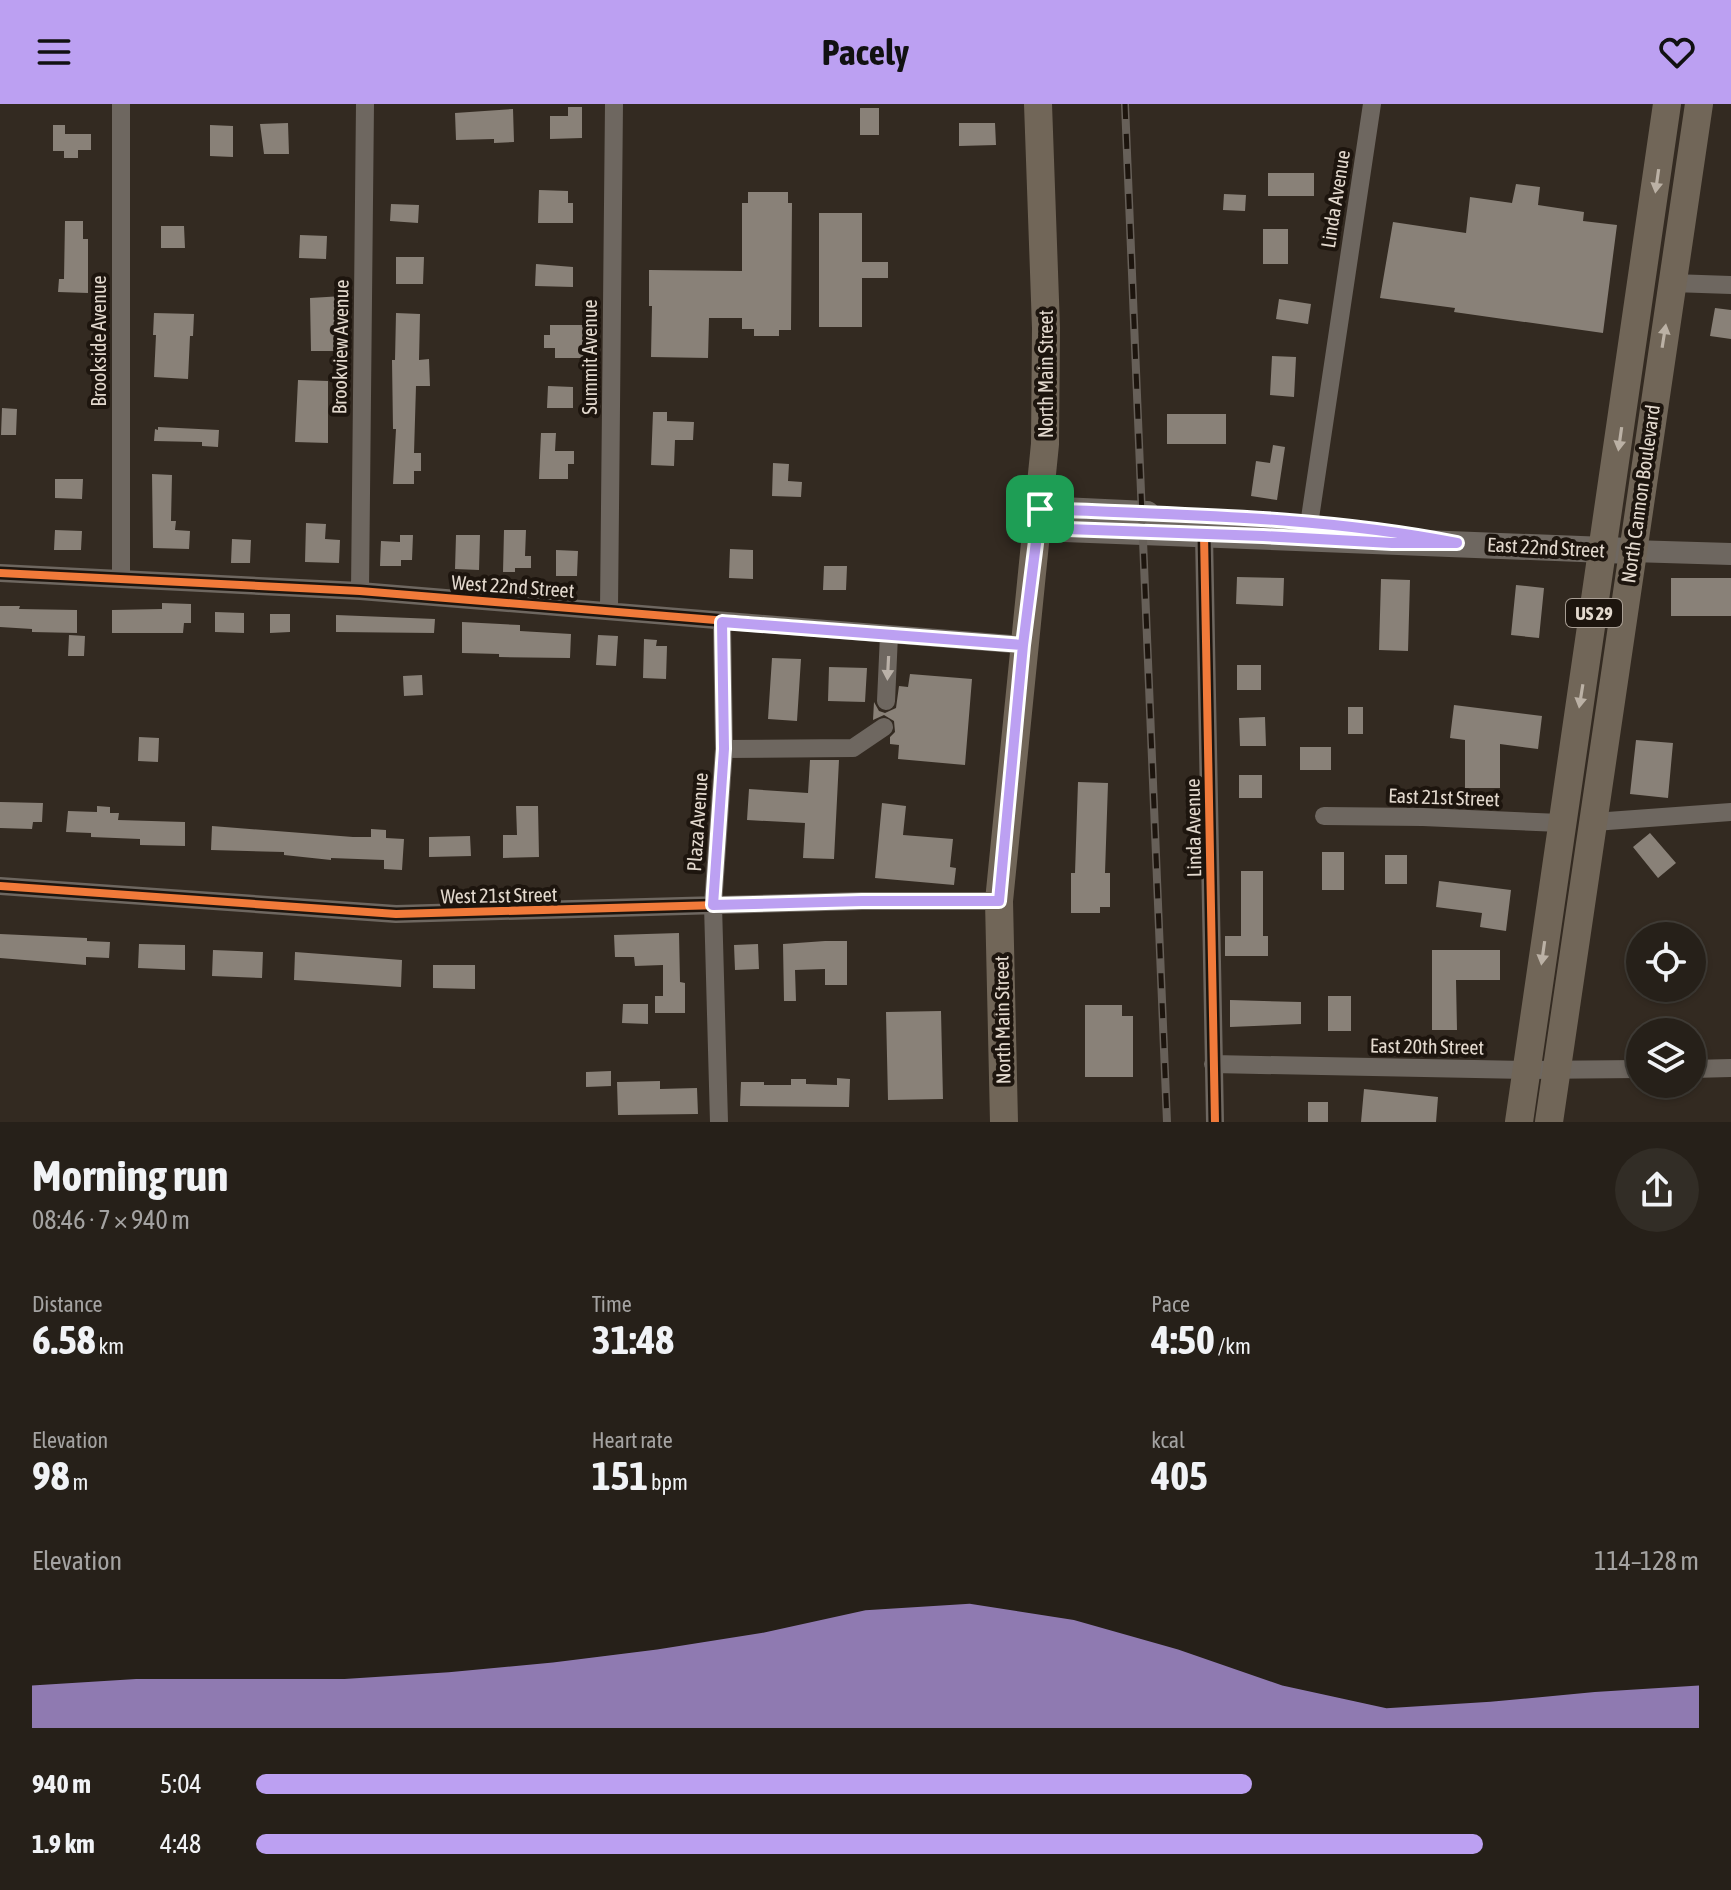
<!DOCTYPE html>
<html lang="en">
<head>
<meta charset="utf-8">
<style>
  :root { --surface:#262019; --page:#322d26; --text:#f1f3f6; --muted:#a4a3a2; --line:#423e38; --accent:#bca0f2 }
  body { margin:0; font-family:"Asap Condensed",sans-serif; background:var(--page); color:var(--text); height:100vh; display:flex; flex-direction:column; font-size:30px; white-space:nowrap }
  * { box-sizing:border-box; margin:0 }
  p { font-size:26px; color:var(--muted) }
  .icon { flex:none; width:44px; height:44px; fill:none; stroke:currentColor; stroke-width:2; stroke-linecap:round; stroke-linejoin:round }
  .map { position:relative; height:1018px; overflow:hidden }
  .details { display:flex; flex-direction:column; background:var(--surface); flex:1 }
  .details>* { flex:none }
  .fabs { position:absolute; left:1626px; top:818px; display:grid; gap:16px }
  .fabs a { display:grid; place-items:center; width:80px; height:80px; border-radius:50%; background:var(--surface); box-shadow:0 2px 6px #0004,0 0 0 2px var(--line); font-size:40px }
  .pin { position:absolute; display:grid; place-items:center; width:68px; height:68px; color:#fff; margin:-34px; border-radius:16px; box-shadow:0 4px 12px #0006 }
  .round { display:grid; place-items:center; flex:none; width:84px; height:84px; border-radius:42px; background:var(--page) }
  .headline { display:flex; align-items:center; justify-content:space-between; height:136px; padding:0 32px }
  h1 { font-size:44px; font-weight:700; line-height:60px }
  .stats { display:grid; grid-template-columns:repeat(3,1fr); gap:12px; height:136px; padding:8px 32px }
  .stats div { display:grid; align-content:center }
  .stats b { font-size:40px; font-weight:700 }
  .stats small { font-size:22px; font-weight:400 }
  .stats p { font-size:22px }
  .chart { height:224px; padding:16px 32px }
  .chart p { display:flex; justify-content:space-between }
  .chart svg { width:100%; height:144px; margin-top:8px; fill:var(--accent); opacity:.7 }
  ul { padding:0 32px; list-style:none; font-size:26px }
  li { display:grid; grid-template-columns:128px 96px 1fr; align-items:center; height:60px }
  li i { height:20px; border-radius:10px; background:var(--accent) }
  header { display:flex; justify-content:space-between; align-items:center; height:104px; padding:0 32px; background:var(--accent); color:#111; font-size:36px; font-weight:700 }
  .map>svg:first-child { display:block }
</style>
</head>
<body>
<header><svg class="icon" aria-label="menu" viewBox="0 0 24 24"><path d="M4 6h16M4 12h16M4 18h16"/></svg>Pacely<svg class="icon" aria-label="heart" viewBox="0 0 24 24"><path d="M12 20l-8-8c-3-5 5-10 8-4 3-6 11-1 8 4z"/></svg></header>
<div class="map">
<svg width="1731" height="1018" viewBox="0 0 1731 1018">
  <rect width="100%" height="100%" fill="#332a21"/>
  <!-- building -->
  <path fill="#898178" d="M568,3H582V34L550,35V12H568Z
    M860,4H879V31H860Z
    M513,5L514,38L494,39V35L456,36L455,9Z
    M288,19L289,50H264L260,20Z
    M959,19H995L996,41L959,42Z
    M53,21H65V30H91V46H78V54H64V47H53Z
    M210,21L233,22V53L210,52Z
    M1268,69H1314V92H1268Z
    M1516,80L1540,83L1538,101L1584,108L1583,117L1617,121L1603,229L1454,208L1455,204L1380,194L1393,118L1466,129L1470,93L1512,99Z
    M539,86L568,87V99H573V119H538Z
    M748,88H788V99H792L791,226H779V232H754V225H742V214H709L708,254L651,253L652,202H649V166L742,167V99H748Z
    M1224,90L1246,91L1245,107L1223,106Z
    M391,100L419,101L418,119L390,117Z
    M819,109H862V158H888V174H862V223H819Z
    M65,117H83V135H88V189L58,188L59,175H64Z
    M161,122H184L185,144H161Z
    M1263,125H1288V160H1263Z
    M300,131L327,132L326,155L299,154Z
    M396,153H424L423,180H396Z
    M536,160L573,163V183L535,182Z
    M343,192L344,210H340L339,247H311L310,194Z
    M1279,195L1311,200L1308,220L1276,215Z
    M1715,204L1731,206V235L1710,232Z
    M154,209L194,210L193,232H190L188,275L154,273L156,231H153Z
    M396,209L420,210L419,256L429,255L430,282H416L414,349H421V367H414V380H393L396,325H393L392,256H395Z
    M550,221H585L586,254H555V244H544V231H550Z
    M1272,252L1296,253L1294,293L1270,291Z
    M298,276L328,277V339L295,338Z
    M548,282L573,283V304H547Z
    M2,304L17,305L16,331H1Z
    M653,308H667V317L694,318L693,336H675L674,362L651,361Z
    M1167,310H1226V340H1167Z
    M158,323L219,326L218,343L202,342V338L154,337L155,325L158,326Z
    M541,329H556L555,347H574V360H568V375H539Z
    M1273,341L1285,343L1277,396L1251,392L1256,357L1270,359Z
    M773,359L789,360L788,377L802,378L801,393L772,392Z
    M152,370L172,371L171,417H176L175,426L190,427L189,445L153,444Z
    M55,375H83L82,395L55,394Z
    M306,419L326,420L325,435L340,436L339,459L305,458Z
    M55,426L82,427L81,446H54Z
    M504,426H526L525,452H531V464H515V468H503Z
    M400,431H413L412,456H401V462H380L381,437L400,438Z
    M456,431H480L479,466L455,465Z
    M232,435L251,436L250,459H231Z
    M730,445L753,446V475L729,474Z
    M556,446L578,447L577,472H556Z
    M824,462H847L846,486H823Z
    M1237,473L1284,474L1283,502L1236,500Z
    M1671,474H1731V512H1671Z
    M1381,475L1410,476L1408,547L1379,546Z
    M1516,481L1544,484L1539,534L1511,531Z
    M162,499L191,500V519H184L183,529H112V506L162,505Z
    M0,502H20L19,505L77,506V529L32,528V525L0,523Z
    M215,508L244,509V529L215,528Z
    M270,510H290V528L270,529Z
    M336,511L435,515L434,529L336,528Z
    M462,518L520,521V527L571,530L570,554L499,553V550L462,549Z
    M69,531L85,532L84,552H68Z
    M598,531L618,532L616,562L596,561Z
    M644,535L657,536L656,542H667L666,575L643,574Z
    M772,554L801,555L797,617L768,615Z
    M1237,561H1261V586H1237Z
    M829,563L867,564L865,598L828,597Z
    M910,570L972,575L965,661L898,655L899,641L890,640V633L895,628L894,617L884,611L873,616L874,598L879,607L885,609L896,604L899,582L908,583Z
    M422,571L423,591L404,592L403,572Z
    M1454,601L1542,612L1538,645L1500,640V684H1465V636L1450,634Z
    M1348,603H1363V630H1348Z
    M1265,613L1266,642H1240L1239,614Z
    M139,633L159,634L158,658L138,657Z
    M1636,636L1673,639L1668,694L1630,690Z
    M1300,643H1331V666H1300Z
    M810,656H839L834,755L803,754L805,719L747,716L749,685L808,689Z
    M1239,671H1262V694H1239Z
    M1078,678L1108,679L1105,769H1110V803H1100V809H1071V769H1075Z
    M0,698L43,699L42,718H33L32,725L0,724Z
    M882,699L906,702L903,731L953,735L950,763L956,764L954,781L875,774Z
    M97,702L110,703V709H119L118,716L185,718V742L140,741V735L91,733V729L66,728L68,707L97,708Z
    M516,702H538L539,753L503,754V731H517Z
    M212,722L353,733H371V725L386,726V734L404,735L402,766L384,765V756L331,754V756L284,751V748L211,746Z
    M1650,729L1676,759L1658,774L1633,743Z
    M470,732L471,752L429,753V733Z
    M1322,748H1344V786H1322Z
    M1385,751H1407V780H1385Z
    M1241,767H1263V832H1268V852H1225V832H1241Z
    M1439,777L1511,786L1506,827L1480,823L1482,809L1436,803Z
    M679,829L680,878L685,879V909H655V892H663V861L635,862L634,853H615L614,831Z
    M0,830L87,834V837L110,838L109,854L86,853V861L0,854Z
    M825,837H847V881H825V865L795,866L796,897H784L783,840Z
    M139,840L185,841V866L138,864Z
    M758,840L759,865L735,866L734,841Z
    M213,846L263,848L262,874L212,872Z
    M1432,846H1500V876H1456L1457,926H1432Z
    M295,848L402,856L401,883L294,876Z
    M433,861H475V885L433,884Z
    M1328,892H1351V927H1328Z
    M1230,896L1301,898V920L1230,923Z
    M623,900H648V920L622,919Z
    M1085,901H1122V912H1133V973H1085Z
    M941,907L943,995L888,996L886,908Z
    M611,967V982L586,983V968Z
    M837,974L850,975L849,1003L740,1002L741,978H764V981H791V975H806V980L837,981Z
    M660,977V985L697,984L698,1010L618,1011L617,978Z
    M1364,985L1438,993L1436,1018H1361Z
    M1308,998H1328V1018H1308Z"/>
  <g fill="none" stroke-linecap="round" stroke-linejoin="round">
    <!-- minor -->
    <path stroke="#6e6760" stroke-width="18" d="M1672,179L1731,181
      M1204,430L1215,1018
      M1307,434L1372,0
      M0,469L360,487L1023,541
      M121,474V0
      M360,487L365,0
      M609,505L614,0
      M886,597L889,531
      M724,645L853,644L884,623
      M1324,712L1423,713L1561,719
      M1594,718L1731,708
      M0,782L396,810L862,797H999
      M1213,960L1527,966L1640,965
      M1692,965L1731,964
      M719,1018L713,801L724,645L722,518"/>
    <!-- tertiary -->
    <path stroke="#6e6760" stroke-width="22" d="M1631,447L1731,450"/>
    <!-- secondary -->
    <path stroke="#6e6760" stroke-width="26" d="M1040,405L1147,410
      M1038,424L1631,447"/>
    <!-- primary -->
    <path stroke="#716658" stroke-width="28" d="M1004,1018L999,797L1045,340L1046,224L1038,0
      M1519,1018L1667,0
      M1549,1018L1699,0"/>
    <defs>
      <path id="rail" d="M1125,0L1167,1018"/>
    </defs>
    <!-- rail casing -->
    <use href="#rail" stroke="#676059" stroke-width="8"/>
    <!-- rail -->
    <use href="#rail" stroke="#1d150e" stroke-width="5" stroke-dasharray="15" stroke-linecap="butt"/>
    <defs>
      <path id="cycleway" d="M1204,430L1215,1018
        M0,469L360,487L1023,541
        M0,782L396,810L862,797H999"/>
    </defs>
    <!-- cycleway casing -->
    <use href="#cycleway" stroke="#1d150e" stroke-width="13"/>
    <!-- cycleway -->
    <use href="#cycleway" stroke="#f17a3a" stroke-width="8"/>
  </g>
  <!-- one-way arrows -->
  <defs><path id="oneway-solid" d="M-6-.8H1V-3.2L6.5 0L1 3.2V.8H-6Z" transform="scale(2)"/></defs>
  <g fill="#bbb1a5">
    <use href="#oneway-solid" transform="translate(1657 77) rotate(98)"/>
    <use href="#oneway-solid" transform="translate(1664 232) rotate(-81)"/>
    <use href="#oneway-solid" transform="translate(1620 335) rotate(98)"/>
    <use href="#oneway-solid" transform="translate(1581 592) rotate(99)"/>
    <use href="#oneway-solid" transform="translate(1543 849) rotate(98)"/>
  </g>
  <use fill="#bab1a8" href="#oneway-solid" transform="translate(888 564) rotate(93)"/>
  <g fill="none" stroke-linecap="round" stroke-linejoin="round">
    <defs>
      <path id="route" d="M1040,405L1023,541L999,797H862L713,801L724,645L722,518L1023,541L1038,424L1263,432L1392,439H1457C1320,412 1180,411 1040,405"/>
    </defs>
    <!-- route casing -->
    <use href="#route" stroke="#fff" stroke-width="16"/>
    <!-- route -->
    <use href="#route" stroke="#bca0f2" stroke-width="10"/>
  </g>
  <g text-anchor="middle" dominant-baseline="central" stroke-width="8" stroke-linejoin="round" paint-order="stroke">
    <!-- shield labels -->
    <rect fill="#1d150e" stroke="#a89e94" stroke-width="2" x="1566" y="495" width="56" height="28" rx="6"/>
    <g font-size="18" font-weight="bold" fill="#e3d9ce">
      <text x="1594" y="509">US 29</text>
    </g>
    <!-- street labels -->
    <g font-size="20" fill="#e3d9ce" stroke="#1d150e">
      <text transform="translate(1335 95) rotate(-81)">Linda Avenue</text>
      <text transform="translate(98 237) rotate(-90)">Brookside Avenue</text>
      <text transform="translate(340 243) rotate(-89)">Brookview Avenue</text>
      <text transform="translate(589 253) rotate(-90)">Summit Avenue</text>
      <text transform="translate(1045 270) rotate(-90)">North Main Street</text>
      <text transform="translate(1640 390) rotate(-82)">North Cannon Boulevard</text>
      <text transform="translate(1546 443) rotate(3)">East 22nd Street</text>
      <text transform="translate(513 482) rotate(4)">West 22nd Street</text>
      <text transform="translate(1444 693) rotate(2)">East 21st Street</text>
      <text transform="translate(697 718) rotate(-86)">Plaza Avenue</text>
      <text transform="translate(1193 724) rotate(-91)">Linda Avenue</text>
      <text transform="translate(499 791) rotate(-1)">West 21st Street</text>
      <text transform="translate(1002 916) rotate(-91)">North Main Street</text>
      <text transform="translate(1427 942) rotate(1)">East 20th Street</text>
    </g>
  </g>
</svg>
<div class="fabs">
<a><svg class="icon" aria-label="locate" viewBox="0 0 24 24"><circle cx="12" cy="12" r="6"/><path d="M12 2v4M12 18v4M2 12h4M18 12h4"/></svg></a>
<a><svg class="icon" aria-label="layers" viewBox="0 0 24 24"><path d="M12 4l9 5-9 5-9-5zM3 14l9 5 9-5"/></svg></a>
</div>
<div class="pin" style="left:1040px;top:405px;background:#1e9e55"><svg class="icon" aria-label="arrive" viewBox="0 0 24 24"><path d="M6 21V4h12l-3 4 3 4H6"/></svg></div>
</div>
<section class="details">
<div class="headline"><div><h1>Morning run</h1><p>08:46 · 7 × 940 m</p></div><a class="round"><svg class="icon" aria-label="share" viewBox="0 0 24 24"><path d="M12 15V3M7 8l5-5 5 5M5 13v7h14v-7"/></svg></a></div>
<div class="stats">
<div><p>Distance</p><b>6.58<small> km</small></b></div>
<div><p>Time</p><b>31:48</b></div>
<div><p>Pace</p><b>4:50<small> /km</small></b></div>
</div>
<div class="stats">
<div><p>Elevation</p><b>98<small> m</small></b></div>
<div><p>Heart rate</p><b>151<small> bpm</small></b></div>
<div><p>kcal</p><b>405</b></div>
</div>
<div class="chart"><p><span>Elevation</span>114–128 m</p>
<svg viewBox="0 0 160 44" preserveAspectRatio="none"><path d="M0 44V31L10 29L20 29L30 29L40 27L50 24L60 20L70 15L80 8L90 6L100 11L110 20L120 31L130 38L140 36L150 33L160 31V44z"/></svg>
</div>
<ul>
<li><b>940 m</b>5:04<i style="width:69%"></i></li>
<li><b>1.9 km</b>4:48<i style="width:85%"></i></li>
</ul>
</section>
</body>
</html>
